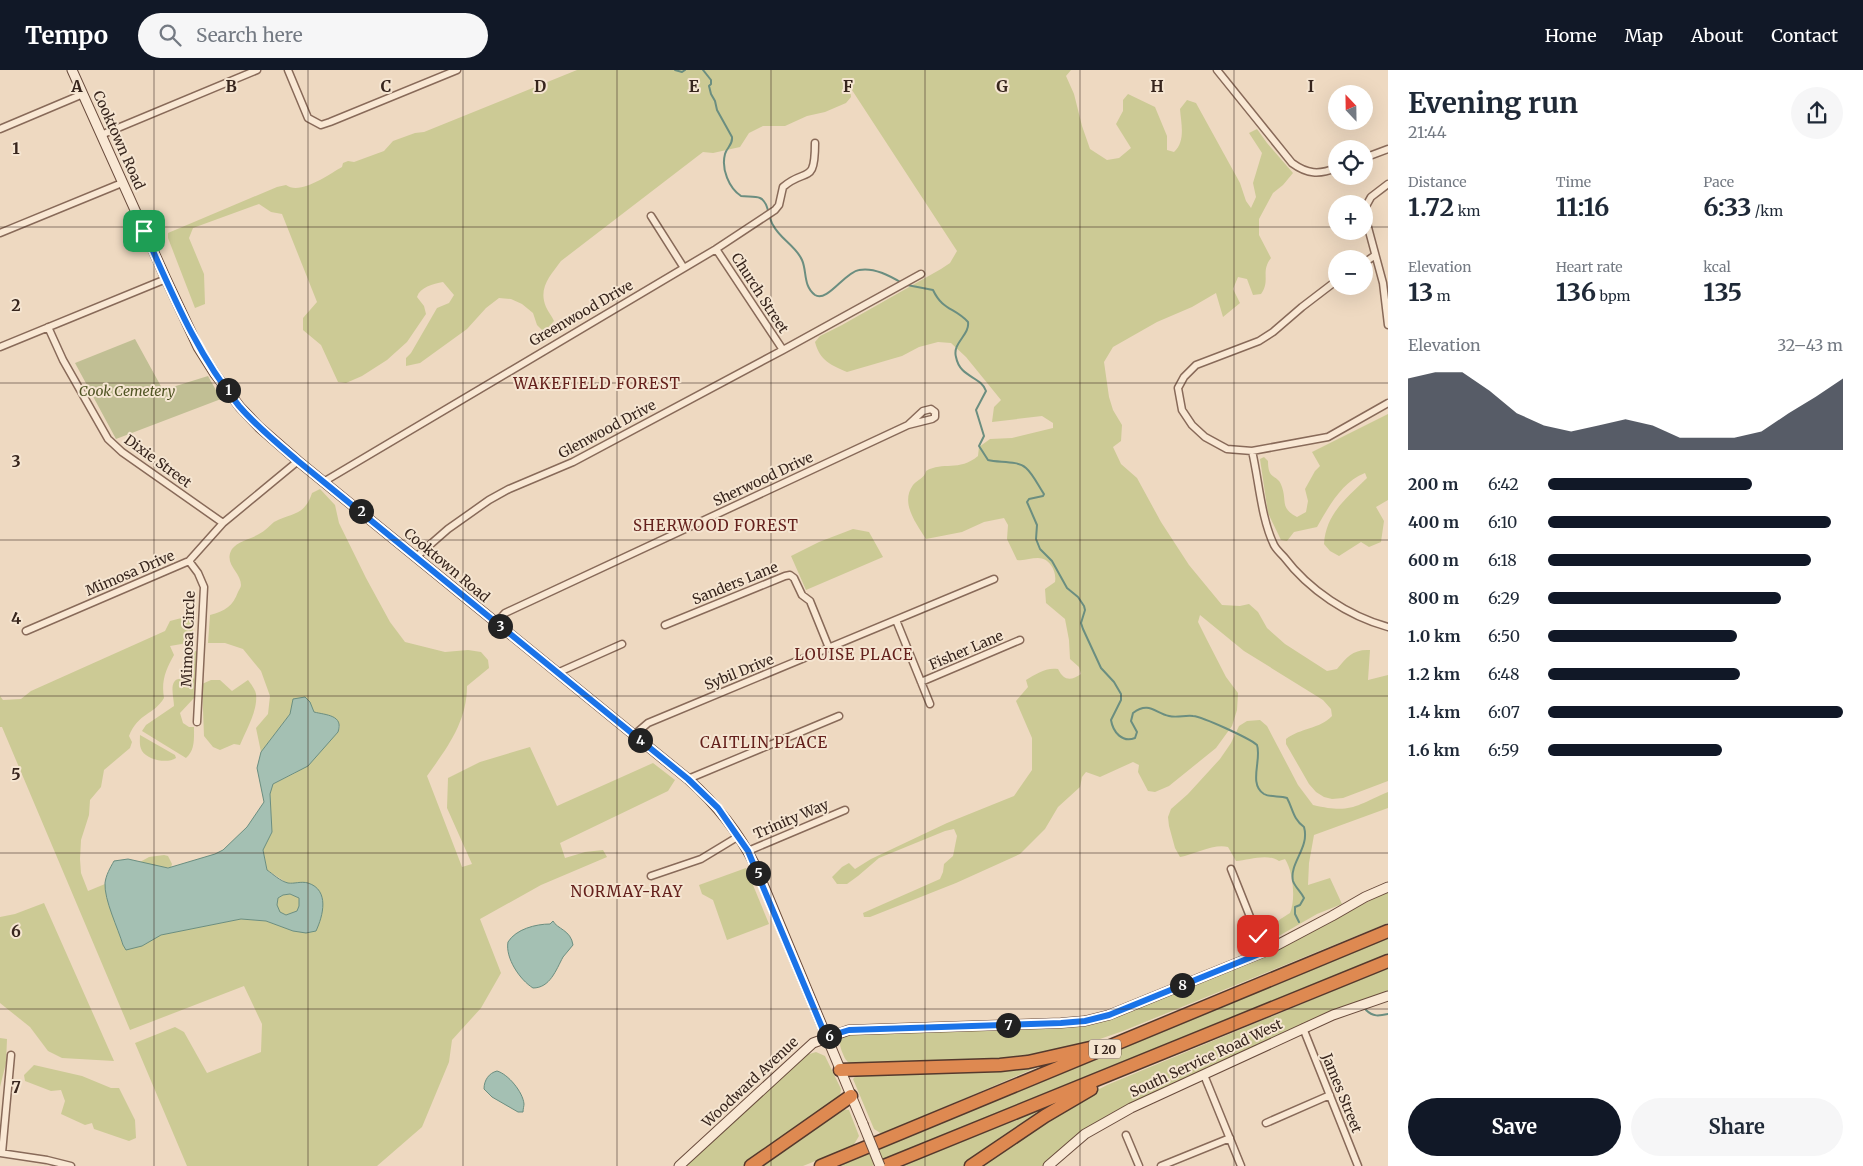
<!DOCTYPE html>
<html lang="en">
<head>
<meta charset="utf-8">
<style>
  :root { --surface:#fff; --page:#f6f6f7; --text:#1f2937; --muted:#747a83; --accent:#111827 }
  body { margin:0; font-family:Merriweather,serif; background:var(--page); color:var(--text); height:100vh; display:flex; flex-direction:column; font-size:19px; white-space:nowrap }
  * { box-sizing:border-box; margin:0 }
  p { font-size:16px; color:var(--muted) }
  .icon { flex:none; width:28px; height:28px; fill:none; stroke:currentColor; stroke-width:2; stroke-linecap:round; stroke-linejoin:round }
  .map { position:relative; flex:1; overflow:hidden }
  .drawer { display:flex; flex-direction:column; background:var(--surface); width:475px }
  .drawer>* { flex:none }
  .needle { width:32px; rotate:338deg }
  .controls { position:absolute; left:1328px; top:15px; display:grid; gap:10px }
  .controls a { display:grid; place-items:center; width:45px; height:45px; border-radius:50%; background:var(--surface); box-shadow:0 5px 20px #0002; font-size:25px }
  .pin { position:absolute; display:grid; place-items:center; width:42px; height:42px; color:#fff; margin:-21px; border-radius:10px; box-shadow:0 2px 8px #0006 }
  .km { position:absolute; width:25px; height:25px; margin:-12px; border-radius:50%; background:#222; color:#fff; font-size:14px; line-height:25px; text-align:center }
  .round { display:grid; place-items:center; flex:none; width:52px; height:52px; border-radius:26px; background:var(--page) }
  .head { display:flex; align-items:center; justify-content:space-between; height:85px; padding:0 20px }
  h1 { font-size:28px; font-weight:700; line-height:38px }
  .metrics { display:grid; grid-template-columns:repeat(3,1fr); gap:8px; height:85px; padding:5px 20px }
  .metrics div { display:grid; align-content:center }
  .metrics b { font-size:25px; font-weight:700 }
  .metrics small { font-size:14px; font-weight:400 }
  .metrics p { font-size:14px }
  .chart { height:140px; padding:10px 20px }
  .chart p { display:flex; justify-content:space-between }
  .chart svg { width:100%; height:90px; margin-top:5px; fill:var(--accent); opacity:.7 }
  .cta { display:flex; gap:10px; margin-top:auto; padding:10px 20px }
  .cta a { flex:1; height:58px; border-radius:30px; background:var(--accent); color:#fff; font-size:20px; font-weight:700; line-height:58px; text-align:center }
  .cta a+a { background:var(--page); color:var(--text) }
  ul { padding:0 20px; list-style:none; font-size:16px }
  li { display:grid; grid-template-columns:80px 60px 1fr; align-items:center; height:38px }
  li i { height:12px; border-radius:6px; background:var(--accent) }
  header { display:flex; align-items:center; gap:30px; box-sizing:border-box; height:70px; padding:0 25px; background:var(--accent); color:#fff }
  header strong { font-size:24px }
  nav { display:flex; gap:28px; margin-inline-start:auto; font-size:18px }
  .search { width:350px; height:45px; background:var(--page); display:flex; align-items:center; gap:12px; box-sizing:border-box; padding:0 18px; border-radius:28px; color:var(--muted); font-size:19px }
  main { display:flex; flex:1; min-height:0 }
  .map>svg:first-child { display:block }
</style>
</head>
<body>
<header>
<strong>Tempo</strong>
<div class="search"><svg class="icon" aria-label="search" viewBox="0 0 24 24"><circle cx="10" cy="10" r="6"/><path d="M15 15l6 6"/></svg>Search here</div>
<nav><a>Home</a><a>Map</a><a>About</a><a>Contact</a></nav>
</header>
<main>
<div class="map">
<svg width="1388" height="1096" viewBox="0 0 1388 1096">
  <rect width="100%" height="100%" fill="#eed9c1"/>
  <!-- green -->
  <path fill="#ccca95" d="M577,0H1071L1066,6L1074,24L1082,56L1090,79L1107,90L1119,88L1131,78L1116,54L1123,41V30L1128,24L1155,37L1167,66V80L1174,82C1186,71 1181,53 1180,39L1187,30L1196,33L1240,113L1246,131L1251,138L1256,127L1253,113L1262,83L1249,63L1257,59L1267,73L1293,103L1283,115L1273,123L1259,149V165L1271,188C1260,202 1271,210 1261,224L1253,225L1247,209L1238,207L1233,219L1240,233L1223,247L1216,223L1192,237L1157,252L1113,277L1104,292L1109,327L1113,340L1122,355L1121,371L1113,377L1121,394L1137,408L1161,452L1189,495L1222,535L1240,536L1249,534L1258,542L1267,558L1285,574L1327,601L1337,599C1347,587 1353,579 1370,580L1368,610L1388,605V711L1343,728L1332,729L1324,727L1316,722L1309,714L1286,674V669C1300,658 1320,659 1332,646L1331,639L1323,630L1244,581L1200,545L1198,552L1207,570L1226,607L1238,623L1237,640L1232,656L1216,678L1169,716L1155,722L1148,721L1138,702L1139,695L1133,692L1100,707L1086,702L1082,707L1080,717L1058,737L1045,759L1020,784L956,813L870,847H864L863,843L940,809L943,802L944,794L953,786L957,766L954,759L945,761L879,788L858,806L847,814H837L832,807L842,797L849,793L855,799L871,789L947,753L1014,726L1032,700V668L1016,631L1028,617L1026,610C1036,604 1046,597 1058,599C1064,611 1071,611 1081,604L1079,597L1070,589L1069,570L1065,549L1046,533L1045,519L1055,512C1057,502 1050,488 1038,488C1030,488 1025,491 1017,490L1007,469L1008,455L1004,448L984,452L962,462L926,469C916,453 900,433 913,415C918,409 924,409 926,401C943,391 959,402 978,386L979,377L990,369L1012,368L1053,358V353L1042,346L992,352L994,337L1001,330L966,287L951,273L938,272L919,277L902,286L847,302C831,295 820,291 815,272L820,266L842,255L941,199L950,193L957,181L850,17L851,27L846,33L825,42L807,46L785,56H763L749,63L740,77L713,83L703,82L561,191C550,206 538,218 546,237C548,242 552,246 554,251L544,262L537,255L533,243L522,234L511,229L499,228L486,238L467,259L420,293L406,296V288L411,283L437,238L449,233L454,225L443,212C433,214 420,217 417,227L424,236L426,244L407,272L387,290L362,306L346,313L338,312L321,275L303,260V248L317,232L282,144L271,142L259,134L193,158L189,168L204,204L205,234L195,238L168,168V163L277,117L286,115C300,126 329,104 342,97L343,93L348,91L354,92L384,81L393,71L415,63L424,62Z
    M1388,344V430L1376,437L1384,451L1381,472L1369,477L1361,472L1339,486L1330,481L1324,474C1326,443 1347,428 1367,408L1365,403C1342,412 1329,436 1317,457L1294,462L1287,471L1281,470L1268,443L1260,389L1264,387L1268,391C1268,412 1278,403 1282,417C1287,432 1280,438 1297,447L1306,442L1308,431L1305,419L1315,401L1320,396L1312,382Z
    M320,419L335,435L339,453L366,508L390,552L405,572L445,582L468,580L481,582L488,590L489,598L467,616C467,652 447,678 427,706L462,797L472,794L447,738L448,708L480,692L530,677L557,736L653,693L675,710L668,721L560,773L565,788L585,782L603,780L607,787L541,815L480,849L501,903L481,938L452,970L449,992L422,1057L377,1096H187L135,973L175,957L184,962L207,1003L261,982L262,954L244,916L130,960L2,657H0V626L3,630L21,629L31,621L165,561L170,551L193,545V572L170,576L174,585C166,599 161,611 164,628C154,645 138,643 129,666L132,672L130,678L104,700L101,717L90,730L89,745L81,770L80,789L81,803L88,821L105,814L107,828L123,875L142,876L160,865L241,849L266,851L293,861L308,813H287L267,800L263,779L272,762L270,723L273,714L295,703L338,662L340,657L337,650L314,642L310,636L290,644L261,682L256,658L268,644L270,626L261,601L243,579L225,573H208L210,545C225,541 233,536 238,522C239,520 241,517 241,515C241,502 223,494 232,479C238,471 251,469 259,464C265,461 269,456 274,452C292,442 304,447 312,423Z
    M853,459L869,462L883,487L806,520L791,486L819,472Z
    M195,581L198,582L194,628L180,643L183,653L189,657H194C194,669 195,680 186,688L142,661L146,655L174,636C174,627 167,607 183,609V606L191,599L193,582Z
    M211,610H220L232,621L248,610C251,614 255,619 256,624C258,641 246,660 240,675L234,674L220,680L213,677L204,666L202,614Z
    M1260,650L1267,656L1298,715L1313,735C1351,744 1355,736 1388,722V738L1314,765L1309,793L1308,815L1330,808L1342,834L1317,844L1277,867L1274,866C1271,852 1280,850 1290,843C1296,830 1293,801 1285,789L1279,791C1267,783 1249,790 1236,791L1228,777C1215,773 1195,784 1180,787L1175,778L1169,756L1168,747L1171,739L1188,724L1220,689L1231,673L1239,656L1247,651Z
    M140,665L175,685L176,688C167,694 148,690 142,681C139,676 140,670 140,665Z
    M164,785L168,786L172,794L171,797L161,798L140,792L149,787Z
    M746,798L769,854L727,870L713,830L702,824L699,815Z
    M1388,821V853L1123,961L1074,978L1005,990L851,994C846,991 845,989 843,984C837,971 840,966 854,963L1084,953L1297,869Z
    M290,824L299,828V836L297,841L286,845L279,842L277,835L278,828L283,825Z
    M44,833L114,991L62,988L48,981L30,957L0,933V847L15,844Z
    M1388,868V884L872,1096H831Z
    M1388,896V923L1211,998L1110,1044L1056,1084L1043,1096H981L1086,1026L1107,1015L1328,923Z
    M0,968L7,969L6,993L0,1017Z
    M816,982L825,986L841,1019L840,1026L836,1033L743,1096H686L803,986Z
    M1047,993L882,1064L874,1059L853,1009L857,1005Z
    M34,995L82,1006L111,1018H119L135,1050L136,1068L129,1071L94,1059L92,1053L85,1055L61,1044L65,1031L61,1020L51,1021L25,1011L24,1005Z
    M1064,1028L967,1096H900Z
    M841,1039L849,1040L859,1066L853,1076L803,1096H754Z"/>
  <!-- cemetery -->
  <path fill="#c1bf94" d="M135,269L163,320L208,306L221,329L116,369L75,293Z"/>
  <!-- water -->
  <path fill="#a4c0b3" stroke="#6b8e80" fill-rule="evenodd" d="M305,627L310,632L314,642C326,645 344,645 338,662L308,696L273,714L270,724L272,762L263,780L267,800C273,804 280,811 288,813C294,814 301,811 308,813C330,820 323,846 316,861L306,863L293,861L266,851L241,849L161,865L142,876L126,880L123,875C118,858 104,830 105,813C106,805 110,798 114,791L128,789L168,798L215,784L223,780L247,757L264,732L257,698L261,682L290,644L293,629ZM290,824L299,828V836L297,841L286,845L280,842L277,835L278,828L283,825Z
    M553,851C557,859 571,860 573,875C570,879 566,883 563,887C556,900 550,918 533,918C520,910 505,888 508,872C516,859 536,854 550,854Z
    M497,1001C508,1004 523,1022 524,1034C524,1036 523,1039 523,1042H518L492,1027L484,1019C484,1010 489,1003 497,1001Z"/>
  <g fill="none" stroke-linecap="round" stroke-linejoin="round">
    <!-- stream -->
    <path stroke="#6b8e80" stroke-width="2" d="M675,0L682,2L685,0
      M703,0L711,10V14L709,16L711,24L715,31L717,40L732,67C733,75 727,77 725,84C721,99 729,118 741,126C747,127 755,126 760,128C769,132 768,148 773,155C780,169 796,176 802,190C807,201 803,216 815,225C827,233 845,202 859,200C874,197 890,206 902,213
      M907,215L933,220C943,241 954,237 968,252C970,265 952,273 956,287C960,308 981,306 986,321L976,340L984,366L979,376L988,390C999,393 1017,390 1026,398C1033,404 1039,417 1044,424L1043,426L1029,429L1027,432L1037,455L1036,469L1040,479L1052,491L1067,518L1078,527L1084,536L1085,540L1081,553L1083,559L1101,598L1114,612L1121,624V630L1111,650C1113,662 1122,673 1135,668L1137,662L1131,651L1133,643C1149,631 1155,643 1169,646C1177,648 1185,645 1193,646C1203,647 1249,668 1257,675C1262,689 1248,714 1264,724C1271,728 1280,725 1287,728C1293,739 1293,749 1304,757C1310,778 1289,793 1293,811C1295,817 1301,822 1304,828L1300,835L1295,837V844L1299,852
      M1366,940C1373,947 1379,946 1388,944"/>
    <defs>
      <path id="street" d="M288,0L308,48L321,55L330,52L457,0
        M1217,0L1292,93C1307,104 1319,105 1336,98
        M0,59L83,24
        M101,65L257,0
        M1364,88L1388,79
        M1388,114L1371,127L1366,136V150L1383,213L1388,255
        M651,146L684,198
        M0,163L122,113
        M716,179L783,280
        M1364,193L1374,186
        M1336,211L1302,237L1273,262L1259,271L1196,295L1184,307L1178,318L1182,340L1192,355L1205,367L1227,379L1252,381L1328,367L1388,333
        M48,257L63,290L108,369L122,382L223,453
        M0,277L166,209
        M1252,381C1259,411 1261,448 1274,475C1276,479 1281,484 1284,487C1309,520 1348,546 1388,557
        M325,411L716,179L775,140L779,135L783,117C806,97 815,116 815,73
        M416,487L448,459L489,430L509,419L573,392L783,280L921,204
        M189,491L198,503L204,517L197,652
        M896,550L930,634
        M496,553L505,543L908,355L932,349L935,347V342L931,339L923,341L908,355
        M665,555L785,506L790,505L794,508L802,525L810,531L829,578
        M26,561L189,491L223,453L298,391
        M557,603L622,574
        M921,612L1020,570
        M634,665L648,653L994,509
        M688,709L839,646
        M748,781L845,740
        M1231,799L1264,882
        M651,806L701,789L739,766
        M1303,958L1358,1096
        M1204,1005L1241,1096
        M1266,1053L1330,1025
        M1126,1065L1139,1096
        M0,1083L47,1090L71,1096
        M2,1083L11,985
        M1161,1096L1230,1068"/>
      <path id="secondary" d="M72,0L166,209L198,277L215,304L240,337L259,357L298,391L688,709C716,734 738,761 755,795L863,1054
        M679,1096L813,973L849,960L1061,953L1085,951L1109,945L1264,882L1332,846L1365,827L1388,817
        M1048,1096L1085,1064L1131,1038L1333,945L1388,926"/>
      <path id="highway" d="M840,1000L1000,995L1028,992L1090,978
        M751,1096L851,1026
        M821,1096L1388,861
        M884,1096L1388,891
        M971,1096L1045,1046L1091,1019"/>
    </defs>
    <!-- street casing -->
    <use href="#street" stroke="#886a59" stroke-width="9"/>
    <!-- secondary casing -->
    <use href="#secondary" stroke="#694b3c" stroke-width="11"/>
    <!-- highway casing -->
    <use href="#highway" stroke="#55392d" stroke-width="15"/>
    <!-- street -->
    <use href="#street" stroke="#f9e8d4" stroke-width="6"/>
    <!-- secondary -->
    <use href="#secondary" stroke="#f9e8d4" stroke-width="9"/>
    <!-- highway -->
    <use href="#highway" stroke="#de8951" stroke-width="12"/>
    <defs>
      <path id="secondary-bridge" d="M863,1054L880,1096"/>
    </defs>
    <!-- secondary-bridge casing -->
    <use href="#secondary-bridge" stroke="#694b3c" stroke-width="11" stroke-linecap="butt"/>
    <!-- secondary-bridge -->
    <use href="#secondary-bridge" stroke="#f9e8d4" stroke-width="9"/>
  </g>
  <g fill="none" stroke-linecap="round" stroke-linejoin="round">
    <defs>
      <path id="route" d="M144,161C172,223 196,283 239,336C257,357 278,374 298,391L688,709L718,738L748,781L826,967L849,960L1061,953L1085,951L1109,945L1264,882L1258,866"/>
    </defs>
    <!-- route casing -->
    <use href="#route" stroke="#fff" stroke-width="10"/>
    <!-- route -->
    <use href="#route" stroke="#1a73e8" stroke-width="6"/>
  </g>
  <!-- grid -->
  <path fill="none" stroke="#37251d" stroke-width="1" stroke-opacity="0.55" d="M154,0V1096M308,0V1096M463,0V1096M617,0V1096M771,0V1096M925,0V1096M1080,0V1096M1234,0V1096M0,157H1336M1364,157H1388M0,313H1388M0,470H1388M0,626H1388M0,783H1388M0,939H1388"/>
  <g text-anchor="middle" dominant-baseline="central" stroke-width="4" stroke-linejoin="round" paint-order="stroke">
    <!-- shield labels -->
    <rect fill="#f5e5d1" stroke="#705f53" stroke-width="1" x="1089" y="969.5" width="32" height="19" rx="4"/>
    <g font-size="12" font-weight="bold" fill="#37251d">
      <text x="1105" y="979">I 20</text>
    </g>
    <!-- street labels -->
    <g font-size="14" fill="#37251d" stroke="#f5e5d1">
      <text transform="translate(119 70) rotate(66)">Cooktown Road</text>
      <text transform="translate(760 223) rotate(57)">Church Street</text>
      <text transform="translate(581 243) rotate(-30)">Greenwood Drive</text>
      <text transform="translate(607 359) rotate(-28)">Glenwood Drive</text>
      <text transform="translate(158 391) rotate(36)">Dixie Street</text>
      <text transform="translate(763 409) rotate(-25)">Sherwood Drive</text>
      <text transform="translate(447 495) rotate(40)">Cooktown Road</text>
      <text transform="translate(130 503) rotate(-23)">Mimosa Drive</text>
      <text transform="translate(735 513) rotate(-22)">Sanders Lane</text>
      <text transform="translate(188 569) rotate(-88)">Mimosa Circle</text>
      <text transform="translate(966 580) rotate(-23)">Fisher Lane</text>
      <text transform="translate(739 602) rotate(-22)">Sybil Drive</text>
      <text transform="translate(791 749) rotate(-23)">Trinity Way</text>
      <text transform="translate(1206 988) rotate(-25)">South Service Road West</text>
      <text transform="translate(750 1012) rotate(-43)">Woodward Avenue</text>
      <text transform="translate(1342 1023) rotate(68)">James Street</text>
    </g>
    <!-- park labels -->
    <g font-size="14" font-style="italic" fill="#4f5423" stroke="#f5e5d1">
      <text x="127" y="321">Cook Cemetery</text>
    </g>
    <!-- neighbourhood labels -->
    <g font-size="15" letter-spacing="1" fill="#64201c" stroke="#f5e5d1">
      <text x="597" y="313">WAKEFIELD FOREST</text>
      <text x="716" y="455">SHERWOOD FOREST</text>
      <text x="854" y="584">LOUISE PLACE</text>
      <text x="764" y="672">CAITLIN PLACE</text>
      <text x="627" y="821">NORMAY-RAY</text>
    </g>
  </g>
  <g font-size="16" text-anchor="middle" font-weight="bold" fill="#37251d" stroke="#f5e5d1" stroke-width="4" stroke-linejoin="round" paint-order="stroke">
    <text x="77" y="22">A</text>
    <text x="231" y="22">B</text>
    <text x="386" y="22">C</text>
    <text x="540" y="22">D</text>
    <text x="694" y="22">E</text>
    <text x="848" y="22">F</text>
    <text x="1002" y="22">G</text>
    <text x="1157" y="22">H</text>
    <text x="1311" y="22">I</text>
    <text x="16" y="84">1</text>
    <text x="16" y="241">2</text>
    <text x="16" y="397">3</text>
    <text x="16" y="554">4</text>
    <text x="16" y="710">5</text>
    <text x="16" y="867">6</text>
    <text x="16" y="1023">7</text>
  </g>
</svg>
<div class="controls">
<a><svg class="needle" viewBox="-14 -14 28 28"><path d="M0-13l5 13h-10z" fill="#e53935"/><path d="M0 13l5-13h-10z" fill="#747a83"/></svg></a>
<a><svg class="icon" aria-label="locate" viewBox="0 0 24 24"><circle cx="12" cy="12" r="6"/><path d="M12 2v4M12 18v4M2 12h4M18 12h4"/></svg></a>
<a>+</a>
<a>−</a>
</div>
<div class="pin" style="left:144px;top:161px;background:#1e9e55"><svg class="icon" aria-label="arrive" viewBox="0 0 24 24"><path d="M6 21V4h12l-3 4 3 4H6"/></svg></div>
<div class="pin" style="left:1258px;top:866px;background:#d93025"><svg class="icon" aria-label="check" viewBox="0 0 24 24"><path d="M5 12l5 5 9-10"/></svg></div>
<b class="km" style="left:228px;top:320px">1</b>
<b class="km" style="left:361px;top:441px">2</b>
<b class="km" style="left:500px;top:556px">3</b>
<b class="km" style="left:640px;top:670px">4</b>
<b class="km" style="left:758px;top:803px">5</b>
<b class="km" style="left:829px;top:966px">6</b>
<b class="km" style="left:1008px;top:955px">7</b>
<b class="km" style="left:1182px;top:915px">8</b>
</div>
<section class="drawer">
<div class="head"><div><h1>Evening run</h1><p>21:44</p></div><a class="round"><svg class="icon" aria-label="share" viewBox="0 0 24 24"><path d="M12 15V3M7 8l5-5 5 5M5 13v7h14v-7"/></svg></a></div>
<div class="metrics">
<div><p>Distance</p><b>1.72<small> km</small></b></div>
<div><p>Time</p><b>11:16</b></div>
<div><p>Pace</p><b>6:33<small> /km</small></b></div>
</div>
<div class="metrics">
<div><p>Elevation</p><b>13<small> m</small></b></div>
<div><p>Heart rate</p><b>136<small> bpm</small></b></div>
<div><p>kcal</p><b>135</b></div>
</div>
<div class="chart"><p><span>Elevation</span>32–43 m</p>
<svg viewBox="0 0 160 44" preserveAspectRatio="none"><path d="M0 44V9L10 6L20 6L30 15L40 26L50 32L60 35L70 32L80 29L90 32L100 38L110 38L120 38L130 35L140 26L150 18L160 9V44z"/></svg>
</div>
<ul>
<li><b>200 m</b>6:42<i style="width:69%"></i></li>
<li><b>400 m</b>6:10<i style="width:96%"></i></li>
<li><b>600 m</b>6:18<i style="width:89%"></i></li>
<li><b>800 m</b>6:29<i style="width:79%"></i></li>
<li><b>1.0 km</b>6:50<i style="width:64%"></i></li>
<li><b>1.2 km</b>6:48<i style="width:65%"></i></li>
<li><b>1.4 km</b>6:07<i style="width:100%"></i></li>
<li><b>1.6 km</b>6:59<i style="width:59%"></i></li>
</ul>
<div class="cta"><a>Save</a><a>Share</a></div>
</section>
</main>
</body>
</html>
